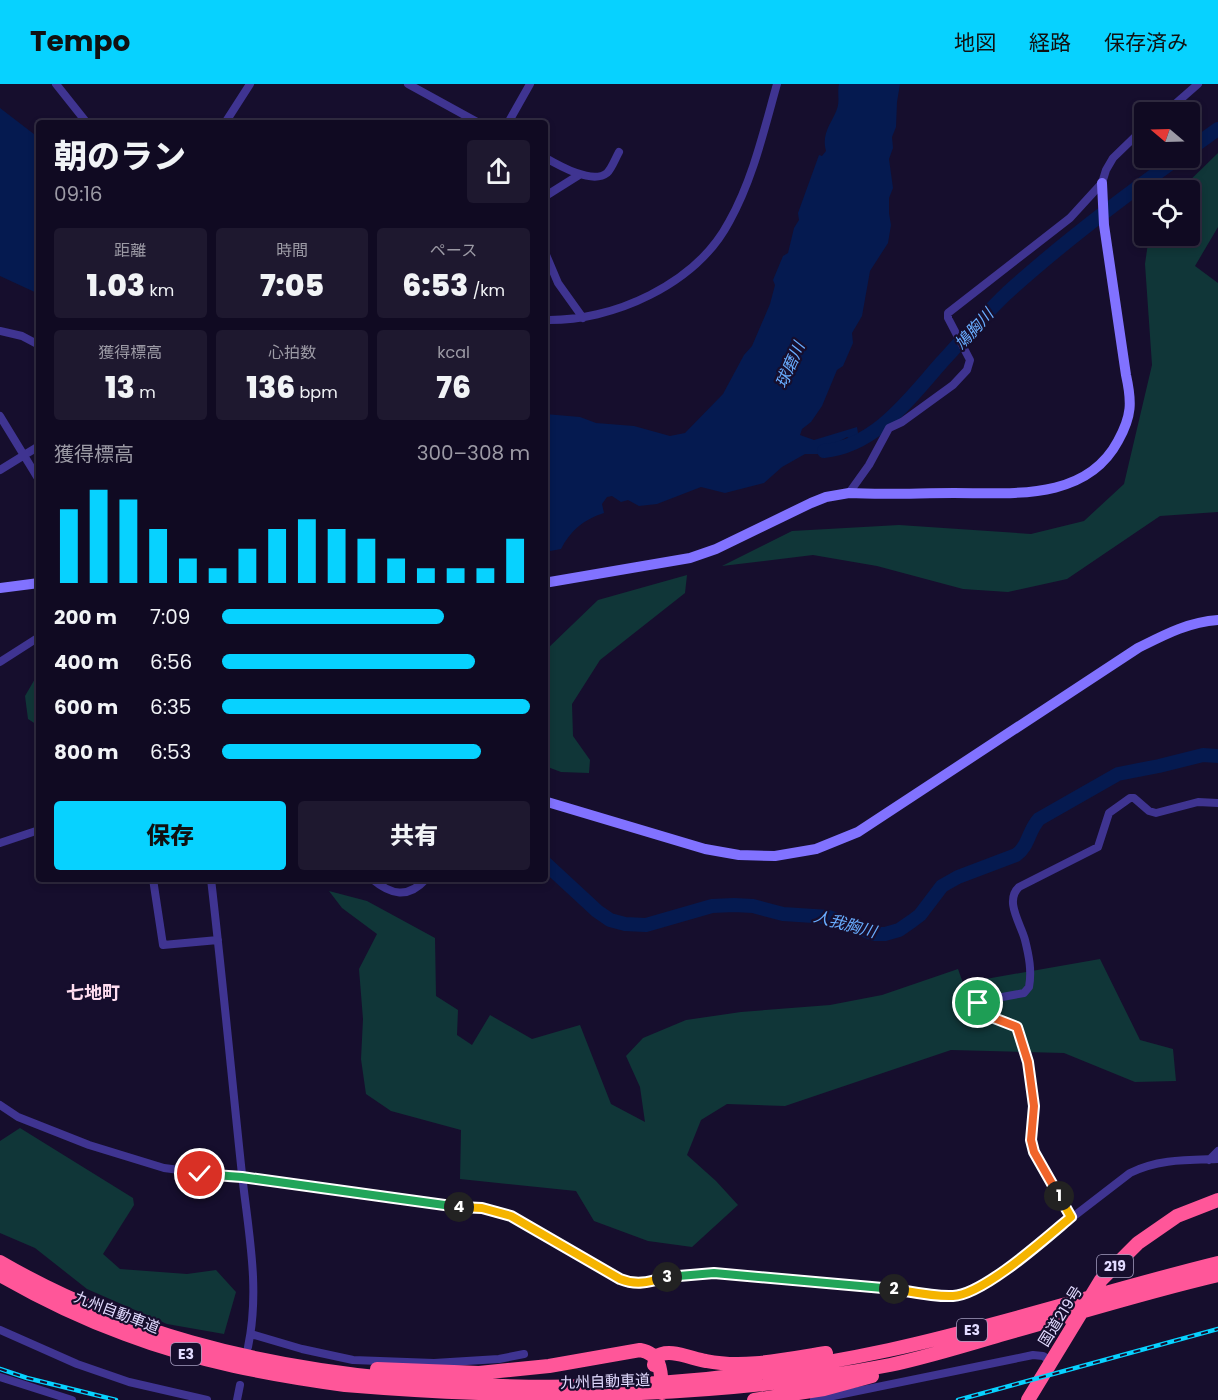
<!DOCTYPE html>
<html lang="ja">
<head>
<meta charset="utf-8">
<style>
  :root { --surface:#100a22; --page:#1e182f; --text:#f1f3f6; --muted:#9c9aa5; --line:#302b40; --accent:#07d2ff }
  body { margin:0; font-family:Poppins,"Noto Sans JP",sans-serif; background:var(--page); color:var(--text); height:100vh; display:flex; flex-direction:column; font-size:22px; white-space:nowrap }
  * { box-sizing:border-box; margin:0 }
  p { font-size:20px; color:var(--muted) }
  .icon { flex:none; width:33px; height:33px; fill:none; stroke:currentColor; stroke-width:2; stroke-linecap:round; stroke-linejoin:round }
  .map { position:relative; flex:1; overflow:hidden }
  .panel { position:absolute; left:36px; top:36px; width:512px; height:762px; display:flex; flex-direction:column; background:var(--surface); border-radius:6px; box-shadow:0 3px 9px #0003,0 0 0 2px var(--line) }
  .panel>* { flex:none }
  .needle { width:39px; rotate:289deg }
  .fabs { position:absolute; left:1134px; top:18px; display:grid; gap:12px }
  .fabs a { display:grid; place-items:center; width:66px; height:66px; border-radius:6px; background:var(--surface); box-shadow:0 3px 9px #0003,0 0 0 2px var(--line); font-size:30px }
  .pin { position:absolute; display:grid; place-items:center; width:51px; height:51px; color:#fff; margin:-26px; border:3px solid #fff; border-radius:50%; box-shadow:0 2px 6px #0007 }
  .km { position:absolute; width:30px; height:30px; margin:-15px; border-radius:50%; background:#222; color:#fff; font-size:16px; line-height:30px; text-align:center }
  .round { display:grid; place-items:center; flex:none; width:63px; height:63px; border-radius:6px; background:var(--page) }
  .headline { display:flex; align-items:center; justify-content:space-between; height:102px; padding:0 18px }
  h1 { font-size:33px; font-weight:800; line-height:45px }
  .stats { display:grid; grid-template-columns:repeat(3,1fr); gap:9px; height:102px; padding:6px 18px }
  .stats div { display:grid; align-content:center; border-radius:6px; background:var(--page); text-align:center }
  .stats b { font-size:30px; font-weight:800 }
  .stats small { font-size:16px; font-weight:400 }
  .stats p { font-size:16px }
  .chart { height:168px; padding:12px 18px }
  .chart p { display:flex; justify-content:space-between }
  .chart svg { width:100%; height:108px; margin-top:6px; stroke:var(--accent); stroke-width:6 }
  .primary-button { display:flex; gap:12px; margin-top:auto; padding:12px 18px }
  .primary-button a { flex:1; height:69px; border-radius:6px; background:var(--accent); color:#111; font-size:24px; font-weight:800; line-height:69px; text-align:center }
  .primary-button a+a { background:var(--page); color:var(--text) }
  ul { padding:0 18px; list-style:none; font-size:20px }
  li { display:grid; grid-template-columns:96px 72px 1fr; align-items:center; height:45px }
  li i { height:15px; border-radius:8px; background:var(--accent) }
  header { display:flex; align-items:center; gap:36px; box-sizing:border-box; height:84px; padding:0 30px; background:var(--accent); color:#111 }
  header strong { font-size:28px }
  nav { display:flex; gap:33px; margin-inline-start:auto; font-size:21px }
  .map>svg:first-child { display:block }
</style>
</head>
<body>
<header>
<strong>Tempo</strong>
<nav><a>地図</a><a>経路</a><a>保存済み</a></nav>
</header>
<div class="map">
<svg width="1218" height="1316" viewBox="0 0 1218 1316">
  <rect width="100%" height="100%" fill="#160e2d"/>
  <!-- green -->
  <path fill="#103638" d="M1218,69V143L1195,182L1218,199V428L1160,432L1067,495L1008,508L963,505L877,482L813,471L722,482L792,447L899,441L1031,450L1084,437L1124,400L1152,281L1145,180L1149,152H1190V106H1180Z
    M687,491L685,509L600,576L572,620L573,652L590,676L589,689L561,688L545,682V567L598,516Z
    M39,588V642L28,635L25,612Z
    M329,807L367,817L435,854L436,912L458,926L457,951L472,961L490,931L532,955L580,941L611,1020L645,1038L640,1003L626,972L643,954L686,936L741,928L830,921L882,911L958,885L963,899L1100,875L1140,956L1173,965L1176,997L1135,998L1064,969L951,966L785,1022L727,1020L701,1036L687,1071L716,1097L738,1121L692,1163L648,1157L594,1137L576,1107L460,1095L461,1046L391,1027L366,1010L361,975L363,935L359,885L377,850L342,824Z
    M20,1044L133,1114L134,1121L103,1170L120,1185L187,1190L216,1186L236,1208L224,1250L167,1240L87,1205L35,1164L0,1149V1057Z"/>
  <!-- water -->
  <path fill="#051a50" d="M839,0H900L897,18L896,43L892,53L893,64L889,75L893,104L889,114V129L891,141L888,159L870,187L862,232L852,249L853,259L843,282L837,286L822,322L811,338L802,345L800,351L814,356L857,343L860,361L847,353L840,357L842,364L819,370H805L782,383L764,399L725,409L701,403L657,420L639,422L628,416L621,418L612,412L607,413L602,420L604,429C584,435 570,447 561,465L545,468V330L580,333L596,339L634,342L670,352L685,349L723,310L744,271L752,262L770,220L775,201L773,196L783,172L788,169L794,144L799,136L798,129L819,71L822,72L826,67C821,49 832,39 837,25C840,17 837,8 839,0Z
    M0,24L39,54V210L0,192Z"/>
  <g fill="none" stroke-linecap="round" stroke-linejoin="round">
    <!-- river -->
    <path stroke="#051a50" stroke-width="14" d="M1190,65L1218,45
      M824,367C876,362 910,314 941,279C962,256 984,231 1007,209C1061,160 1119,116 1178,74
      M544,778L597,827L610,836L625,840L646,841L712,822L734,821L753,822L783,830L829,833L874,850H885L899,846L912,837L920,831L942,802L958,793L1016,771C1029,762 1028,747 1039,735L1118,690L1159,682L1203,671L1218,672"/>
    <!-- street -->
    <path stroke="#3f3491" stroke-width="8" d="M56,0L87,39
      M408,0L479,39
      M1166,28L1198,0
      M225,39L250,0
      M508,39L530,0
      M544,73C558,81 592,101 607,89C612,84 615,75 619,68
      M544,113L579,91
      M544,166L558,199L583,234
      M544,236C613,238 696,200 729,138C753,95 764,46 777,0
      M0,247L22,252L39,261
      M0,332L39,396
      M0,386L39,362
      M849,409L869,381L889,344L902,338L953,301L967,286L970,276L948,234V229L1070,134L1102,99L1106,86L1113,74L1144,44
      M0,578L39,553
      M0,759L39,746
      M153,795L163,861L218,856
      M211,795C222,890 231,986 241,1081C247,1142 261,1202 248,1263
      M372,795C391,811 408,815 426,795
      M0,1021L18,1033L89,1061L164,1084L495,1127L527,1140L620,1195L631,1199H644L682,1190L714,1189L862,1201L955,1212L970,1209L982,1203L1130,1089C1158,1075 1187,1076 1218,1075
      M1209,1076L1218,1067
      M1071,1133L1034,1068C1029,1052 1034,1038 1033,1022C1032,995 1025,969 1017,943L981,929L977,923L980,917L1024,909L1029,903C1032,887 1029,872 1025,856C1021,840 1004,817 1019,803L1098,763L1109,729L1130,714H1134L1149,727L1156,729L1198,718L1218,719
      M0,1246L77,1280L129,1298L207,1316
      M251,1250L302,1265L353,1276L434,1279L499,1275L524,1270
      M0,1293L72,1316
      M237,1316L240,1301
      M814,1316L1033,1271L1043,1272L1051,1277"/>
    <!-- secondary -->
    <path stroke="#8172ff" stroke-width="10" d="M544,499L690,474L716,465L811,419L826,413L849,409C884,411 919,409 954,409C1013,409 1086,417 1118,357C1132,332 1132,318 1126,291L1104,141L1102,99
      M0,504L39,499
      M544,717L705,765L739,771L775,772L816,765L858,748L1138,564C1164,551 1188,538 1218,536"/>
    <!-- highway -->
    <path stroke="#ff5699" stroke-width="14" d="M0,1178C122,1249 256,1282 395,1295C561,1312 726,1301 889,1266C1000,1242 1108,1206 1218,1179
      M0,1191C40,1214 81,1234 125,1250C196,1277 271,1291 345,1301C526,1316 711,1316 890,1281C927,1273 963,1262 1000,1251C1072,1231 1145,1208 1218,1191
      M654,1281L656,1273C668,1263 692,1275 706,1277C745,1285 787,1275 826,1269
      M377,1285L479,1289L549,1282L640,1266C663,1270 661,1290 662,1309
      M754,1316L824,1305L872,1292
      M1028,1316L1101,1196L1138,1159L1177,1132L1218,1116"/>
    <defs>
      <path id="rail" d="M0,1285L27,1294L116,1316
        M958,1316L1218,1245"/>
    </defs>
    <!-- rail casing -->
    <use href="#rail" stroke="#07d2ff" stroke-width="4.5"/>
    <!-- rail -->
    <use href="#rail" stroke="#160e2d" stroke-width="2" stroke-dasharray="7" stroke-linecap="butt"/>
  </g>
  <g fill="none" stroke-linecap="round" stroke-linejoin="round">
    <defs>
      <path id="split-1" d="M978,919L977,923L981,929L1017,943L1028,978L1034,1022L1031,1056L1034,1068L1059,1112"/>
      <path id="split-2" d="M894,1205C913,1208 934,1213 953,1212C983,1211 1047,1153 1071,1133L1059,1112"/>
      <path id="split-3" d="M667,1193L714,1189L894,1205"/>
      <path id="split-4" d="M459,1123L482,1124L511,1132L620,1195C637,1202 649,1198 667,1193"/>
      <path id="split-5" d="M200,1090L242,1093L459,1123"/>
    </defs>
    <!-- split-1 casing -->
    <use href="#split-1" stroke="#fff" stroke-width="12"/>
    <!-- split-2 casing -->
    <use href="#split-2" stroke="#fff" stroke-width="12"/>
    <!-- split-3 casing -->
    <use href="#split-3" stroke="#fff" stroke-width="12"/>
    <!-- split-4 casing -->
    <use href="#split-4" stroke="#fff" stroke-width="12"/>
    <!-- split-5 casing -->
    <use href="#split-5" stroke="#fff" stroke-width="12"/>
    <!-- split-1 -->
    <use href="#split-1" stroke="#f0652b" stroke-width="8"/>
    <!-- split-2 -->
    <use href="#split-2" stroke="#f5b400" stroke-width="8"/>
    <!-- split-3 -->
    <use href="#split-3" stroke="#22a559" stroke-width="8"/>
    <!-- split-4 -->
    <use href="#split-4" stroke="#f5b400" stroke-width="8"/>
    <!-- split-5 -->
    <use href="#split-5" stroke="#22a559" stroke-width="8"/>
  </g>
  <g text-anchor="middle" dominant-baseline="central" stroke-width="4.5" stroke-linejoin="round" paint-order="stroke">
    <!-- shield labels -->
    <g fill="#160e2d" stroke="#a59ec0" stroke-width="1.5">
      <rect x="1097" y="1171" width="36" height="22" rx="4.5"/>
      <rect x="957" y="1235" width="30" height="22" rx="4.5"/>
      <rect x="171" y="1259" width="30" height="22" rx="4.5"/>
    </g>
    <g font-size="14" font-weight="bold" fill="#e2dbff">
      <text x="1115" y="1182">219</text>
      <text x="972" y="1246">E3</text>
      <text x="186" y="1270">E3</text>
    </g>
    <!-- street labels -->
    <g font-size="15" fill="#e2dbff" stroke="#160e2d">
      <text transform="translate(117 1228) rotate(21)">九州自動車道</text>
      <text transform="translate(1060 1232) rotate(-58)">国道219号</text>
      <text transform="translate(605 1297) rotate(-2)">九州自動車道</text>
    </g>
    <!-- water labels -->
    <g font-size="16" font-style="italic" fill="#69adff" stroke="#160e2d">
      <text transform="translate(974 245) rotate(-48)">鳩胸川</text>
      <text transform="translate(790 281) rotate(-66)">球磨川</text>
      <text transform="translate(845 840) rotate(15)">人我胸川</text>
    </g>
    <!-- quarter labels -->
    <g font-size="18" font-weight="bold" fill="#ffddf0" stroke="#160e2d">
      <text x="93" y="908">七地町</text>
    </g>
  </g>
</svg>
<div class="fabs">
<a><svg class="needle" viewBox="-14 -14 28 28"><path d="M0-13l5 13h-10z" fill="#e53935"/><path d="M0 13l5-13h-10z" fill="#9c9aa5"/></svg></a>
<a><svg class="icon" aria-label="locate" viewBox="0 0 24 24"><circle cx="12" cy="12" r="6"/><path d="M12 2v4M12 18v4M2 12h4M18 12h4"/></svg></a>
</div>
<div class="pin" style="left:978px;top:919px;background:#1e9e55"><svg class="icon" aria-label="arrive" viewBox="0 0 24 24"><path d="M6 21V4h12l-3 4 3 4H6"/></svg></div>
<div class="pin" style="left:200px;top:1090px;background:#d93025"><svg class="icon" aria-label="check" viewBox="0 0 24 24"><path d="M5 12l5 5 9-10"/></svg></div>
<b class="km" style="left:1059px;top:1112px">1</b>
<b class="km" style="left:894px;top:1205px">2</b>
<b class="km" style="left:667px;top:1193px">3</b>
<b class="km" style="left:459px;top:1123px">4</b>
<section class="panel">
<div class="headline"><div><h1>朝のラン</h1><p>09:16</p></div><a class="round"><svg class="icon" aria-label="share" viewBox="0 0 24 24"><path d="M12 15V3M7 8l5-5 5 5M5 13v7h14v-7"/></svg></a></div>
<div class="stats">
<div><p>距離</p><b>1.03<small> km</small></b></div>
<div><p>時間</p><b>7:05</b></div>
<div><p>ペース</p><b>6:53<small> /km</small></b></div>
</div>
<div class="stats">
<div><p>獲得標高</p><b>13<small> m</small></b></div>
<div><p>心拍数</p><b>136<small> bpm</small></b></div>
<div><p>kcal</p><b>76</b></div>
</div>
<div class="chart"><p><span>獲得標高</span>300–308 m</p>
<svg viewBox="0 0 160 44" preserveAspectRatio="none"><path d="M5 44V14M15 44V6M25 44V10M35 44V22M45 44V34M55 44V38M65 44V30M75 44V22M85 44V18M95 44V22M105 44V26M115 44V34M125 44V38M135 44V38M145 44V38M155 44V26"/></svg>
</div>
<ul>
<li><b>200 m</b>7:09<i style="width:72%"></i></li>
<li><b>400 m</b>6:56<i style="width:82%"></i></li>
<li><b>600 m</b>6:35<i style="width:100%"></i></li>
<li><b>800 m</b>6:53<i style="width:84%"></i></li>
</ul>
<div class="primary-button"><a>保存</a><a>共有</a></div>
</section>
</div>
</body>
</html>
